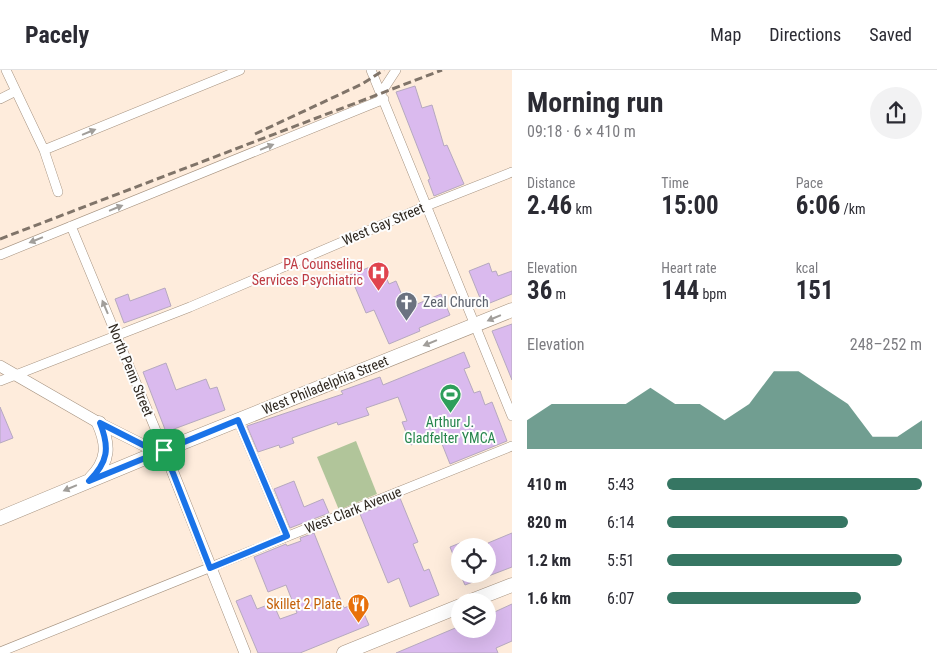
<!DOCTYPE html>
<html lang="en">
<head>
<meta charset="utf-8">
<style>
  :root { --surface:#fff; --page:#f2f2f3; --text:#2b2b33; --muted:#7c7c81; --line:#e1e1e2; --accent:#367663 }
  body { margin:0; font-family:"Roboto Condensed",sans-serif; background:var(--page); color:var(--text); height:100vh; display:flex; flex-direction:column; font-size:19px; white-space:nowrap }
  * { box-sizing:border-box; margin:0 }
  p { font-size:16px; color:var(--muted) }
  .icon { flex:none; width:28px; height:28px; fill:none; stroke:currentColor; stroke-width:2; stroke-linecap:round; stroke-linejoin:round }
  .map { position:relative; flex:1; overflow:hidden }
  .side { display:flex; flex-direction:column; background:var(--surface); width:425px }
  .side>* { flex:none }
  .fabs { position:absolute; left:451px; top:468px; display:grid; gap:10px }
  .fabs a { display:grid; place-items:center; width:45px; height:45px; border-radius:50%; background:var(--surface); box-shadow:0 5px 20px #0002; font-size:25px }
  .pin { position:absolute; display:grid; place-items:center; width:42px; height:42px; color:#fff; margin:-21px; border-radius:10px; box-shadow:0 2px 8px #0006 }
  .round { display:grid; place-items:center; flex:none; width:52px; height:52px; border-radius:26px; background:var(--page) }
  .head { display:flex; align-items:center; justify-content:space-between; height:85px; padding:0 15px }
  h1 { font-size:28px; font-weight:700; line-height:38px }
  .figures { display:grid; grid-template-columns:repeat(3,1fr); gap:8px; height:85px; padding:5px 15px }
  .figures div { display:grid; align-content:center }
  .figures b { font-size:25px; font-weight:700 }
  .figures small { font-size:14px; font-weight:400 }
  .figures p { font-size:14px }
  .chart { height:140px; padding:10px 15px }
  .chart p { display:flex; justify-content:space-between }
  .chart svg { width:100%; height:90px; margin-top:5px; fill:var(--accent); opacity:.7 }
  ul { padding:0 15px; list-style:none; font-size:16px }
  li { display:grid; grid-template-columns:80px 60px 1fr; align-items:center; height:38px }
  li i { height:12px; border-radius:6px; background:var(--accent) }
  header { display:flex; align-items:center; gap:30px; box-sizing:border-box; height:70px; padding:0 25px; background:var(--surface); border-bottom:1px solid var(--line) }
  header strong { font-size:24px }
  nav { display:flex; gap:28px; margin-inline-start:auto; font-size:18px }
  main { display:flex; flex:1; min-height:0 }
  .map>svg:first-child { display:block }
</style>
</head>
<body>
<header>
<strong>Pacely</strong>
<nav><a>Map</a><a>Directions</a><a>Saved</a></nav>
</header>
<main>
<div class="map">
<svg width="512" height="583" viewBox="0 0 512 583">
  <rect width="100%" height="100%" fill="#feecdc"/>
  <!-- green -->
  <path fill="#b1c59a" d="M356,371L377,424L339,440L317,387Z"/>
  <!-- building -->
  <path fill="#dabaee" stroke="#b6a9bf" d="M415,16L422,38L432,35L444,76L447,75L464,114L434,126L428,110L430,109L396,22Z
    M380,193L389,214L396,211L404,230L406,229L410,237L441,224L450,245L419,258L420,261L389,274L374,240L366,243L350,205Z
    M489,193L492,202L496,201L498,206L512,201V224L485,235L482,233L469,201Z
    M165,218L171,236L124,253L115,229L128,224L130,231Z
    M512,254V310L492,261Z
    M464,282L470,297L464,299L474,323L480,321L485,335L492,332L507,371L450,394L438,364L411,375L402,352L407,351L398,327L366,338L369,345L338,355L337,352L292,368L294,373L280,378L279,375L258,382L247,356L343,324L341,321L380,307L383,315Z
    M166,293L176,320L206,309L210,319L217,317L225,340L166,362L143,302Z
    M0,337L13,368L0,373Z
    M294,411L304,437L323,429L329,443L290,458L274,419Z
    M400,428L418,472L413,474L424,501L429,499L439,525L410,537L399,508L388,513L360,444Z
    M314,463L344,538L359,532L369,555L300,583H258L236,531L251,525L257,539L273,533L280,549L297,543L286,515L268,522L254,487L286,474L287,476L301,471L300,468Z
    M512,463V497L465,515L460,504H488V473Z
    M460,473V502L450,477Z
    M512,534V571L496,578L498,583H396L460,556V559H488V545Z"/>
  <g fill="none" stroke-linecap="round" stroke-linejoin="round">
    <defs>
      <path id="minor" d="M6,0L44,80L58,122
        M371,0L512,346
        M381,23L396,0
        M0,29L16,21
        M44,80L240,0
        M71,156L164,380
        M0,185L384,29
        M0,311L190,237L426,136L512,102
        M238,350L287,466
        M0,582L512,376"/>
      <path id="secondary" d="M0,296L99,353L147,377L164,380L245,583"/>
      <path id="primary" d="M91,409C109,391 109,375 99,353
        M0,448L164,380L512,240
        M471,531L512,515
        M344,583L460,536"/>
    </defs>
    <!-- minor casing -->
    <use href="#minor" stroke="#a69380" stroke-width="10"/>
    <!-- secondary casing -->
    <use href="#secondary" stroke="#a69380" stroke-width="12"/>
    <!-- primary casing -->
    <use href="#primary" stroke="#a69380" stroke-width="15"/>
    <!-- minor -->
    <use href="#minor" stroke="#fff" stroke-width="9"/>
    <!-- secondary -->
    <use href="#secondary" stroke="#fff" stroke-width="11"/>
    <!-- primary -->
    <use href="#primary" stroke="#fff" stroke-width="14"/>
    <!-- rail -->
    <path stroke="#807469" stroke-width="3" stroke-dasharray="8 4" stroke-linecap="butt" d="M255,64L362,14L384,0
      M0,169L442,0"/>
  </g>
  <!-- one-way arrows -->
  <defs><path id="oneway-solid" d="M-6-.8H1V-3.2L6.5 0L1 3.2V.8H-6Z" transform="scale(1.25)"/></defs>
  <g fill="#a19e9a">
    <use href="#oneway-solid" transform="translate(89 62) rotate(-22)"/>
    <use href="#oneway-solid" transform="translate(267 77) rotate(-22)"/>
    <use href="#oneway-solid" transform="translate(116 138) rotate(-22)"/>
    <use href="#oneway-solid" transform="translate(36 170) rotate(158)"/>
    <use href="#oneway-solid" transform="translate(105 237) rotate(-113)"/>
    <use href="#oneway-solid" transform="translate(494 248) rotate(157)"/>
    <use href="#oneway-solid" transform="translate(430 273) rotate(158)"/>
    <use href="#oneway-solid" transform="translate(70 418) rotate(157)"/>
  </g>
  <g fill="none" stroke-linecap="round" stroke-linejoin="round">
    <defs>
      <path id="route" d="M164,380L147,377L100,353C110,378 108,392 89,411L238,350L287,466L210,498L164,380"/>
    </defs>
    <!-- route casing -->
    <use href="#route" stroke="#fff" stroke-width="10"/>
    <!-- route -->
    <use href="#route" stroke="#1a73e8" stroke-width="6"/>
  </g>
  <!-- icons -->
  <defs>
    <symbol id="hospital-pin" viewBox="-11 -11 22 30"><path d="M0 17L-7.5 6A9.5 9.5 0 1 1 7.5 6Z" fill="#e0444e" stroke="#fdfdfd"/><path d="M-5-5h3v3.5h4V-5h3V5h-3V1.5h-4V5h-3Z" fill="#fff"/></symbol>
    <symbol id="church-pin" viewBox="-11 -11 22 30"><path d="M0 17L-7.5 6A9.5 9.5 0 1 1 7.5 6Z" fill="#6b7280" stroke="#fdfdfd"/><path d="M-1.2-6h2.4v3.5h3.3v2.4h-3.3V6h-2.4V-.1h-3.3v-2.4h3.3Z" fill="#fff"/></symbol>
    <symbol id="stadium-pin" viewBox="-11 -11 22 30"><path d="M0 17L-7.5 6A9.5 9.5 0 1 1 7.5 6Z" fill="#2e9e5b" stroke="#fdfdfd"/><path d="M0-5a6.5 5 0 1 0 0 10a6.5 5 0 1 0 0-10ZM-3.5-1.8h7v3.6h-7Z" fill="#fff"/></symbol>
    <symbol id="restaurant-pin" viewBox="-11 -11 22 30"><path d="M0 17L-7.5 6A9.5 9.5 0 1 1 7.5 6Z" fill="#e8710a" stroke="#fdfdfd"/><path d="M-5-6h1v4h1v-4h1v4h1v-4h1v5L-1.5 .5V6h-2V.5L-5-1ZM5-6V6H3V1.5H1.5Q1.5-4 5-6Z" fill="#fff"/></symbol>
  </defs>
  <g fill-rule="evenodd">
    <use href="#hospital-pin" x="366" y="190" width="25" height="34"/>
    <use href="#church-pin" x="394" y="220" width="25" height="34"/>
    <use href="#stadium-pin" x="438" y="312" width="25" height="34"/>
    <use href="#restaurant-pin" x="346" y="522" width="25" height="34"/>
  </g>
  <g text-anchor="middle" dominant-baseline="central" stroke-width="4" stroke-linejoin="round" paint-order="stroke">
    <!-- street labels -->
    <g font-size="14" fill="#2e271f" stroke="#fdfdfd">
      <text transform="translate(383 154) rotate(-23)">West Gay Street</text>
      <text transform="translate(131 300) rotate(68)">North Penn Street</text>
      <text transform="translate(325 315) rotate(-22)">West Philadelphia Street</text>
      <text transform="translate(353 440) rotate(-22)">West Clark Avenue</text>
    </g>
    <!-- health labels -->
    <g font-size="14" fill="#be3a42" stroke="#fdfdfd" text-anchor="end">
      <text x="363" y="194">PA Counseling<tspan x="363" dy="16">Services Psychiatric</tspan></text>
    </g>
    <!-- worship labels -->
    <g font-size="14" fill="#5b616d" stroke="#fdfdfd" text-anchor="start">
      <text x="423" y="232">Zeal Church</text>
    </g>
    <!-- leisure labels -->
    <g font-size="14" fill="#27864d" stroke="#fdfdfd">
      <text x="450" y="352">Arthur J.<tspan x="450" dy="16">Gladfelter YMCA</tspan></text>
    </g>
    <!-- food labels -->
    <g font-size="14" fill="#c56008" stroke="#fdfdfd" text-anchor="end">
      <text x="342" y="534">Skillet 2 Plate</text>
    </g>
  </g>
</svg>
<div class="fabs">
<a><svg class="icon" aria-label="locate" viewBox="0 0 24 24"><circle cx="12" cy="12" r="6"/><path d="M12 2v4M12 18v4M2 12h4M18 12h4"/></svg></a>
<a><svg class="icon" aria-label="layers" viewBox="0 0 24 24"><path d="M12 4l9 5-9 5-9-5zM3 14l9 5 9-5"/></svg></a>
</div>
<div class="pin" style="left:164px;top:380px;background:#1e9e55"><svg class="icon" aria-label="arrive" viewBox="0 0 24 24"><path d="M6 21V4h12l-3 4 3 4H6"/></svg></div>
</div>
<section class="side">
<div class="head"><div><h1>Morning run</h1><p>09:18 · 6 × 410 m</p></div><a class="round"><svg class="icon" aria-label="share" viewBox="0 0 24 24"><path d="M12 15V3M7 8l5-5 5 5M5 13v7h14v-7"/></svg></a></div>
<div class="figures">
<div><p>Distance</p><b>2.46<small> km</small></b></div>
<div><p>Time</p><b>15:00</b></div>
<div><p>Pace</p><b>6:06<small> /km</small></b></div>
</div>
<div class="figures">
<div><p>Elevation</p><b>36<small> m</small></b></div>
<div><p>Heart rate</p><b>144<small> bpm</small></b></div>
<div><p>kcal</p><b>151</b></div>
</div>
<div class="chart"><p><span>Elevation</span>248–252 m</p>
<svg viewBox="0 0 160 44" preserveAspectRatio="none"><path d="M0 44V30L10 22L20 22L30 22L40 22L50 14L60 22L70 22L80 30L90 22L100 6L110 6L120 14L130 22L140 38L150 38L160 30V44z"/></svg>
</div>
<ul>
<li><b>410 m</b>5:43<i style="width:100%"></i></li>
<li><b>820 m</b>6:14<i style="width:71%"></i></li>
<li><b>1.2 km</b>5:51<i style="width:92%"></i></li>
<li><b>1.6 km</b>6:07<i style="width:76%"></i></li>
</ul>
</section>
</main>
</body>
</html>
